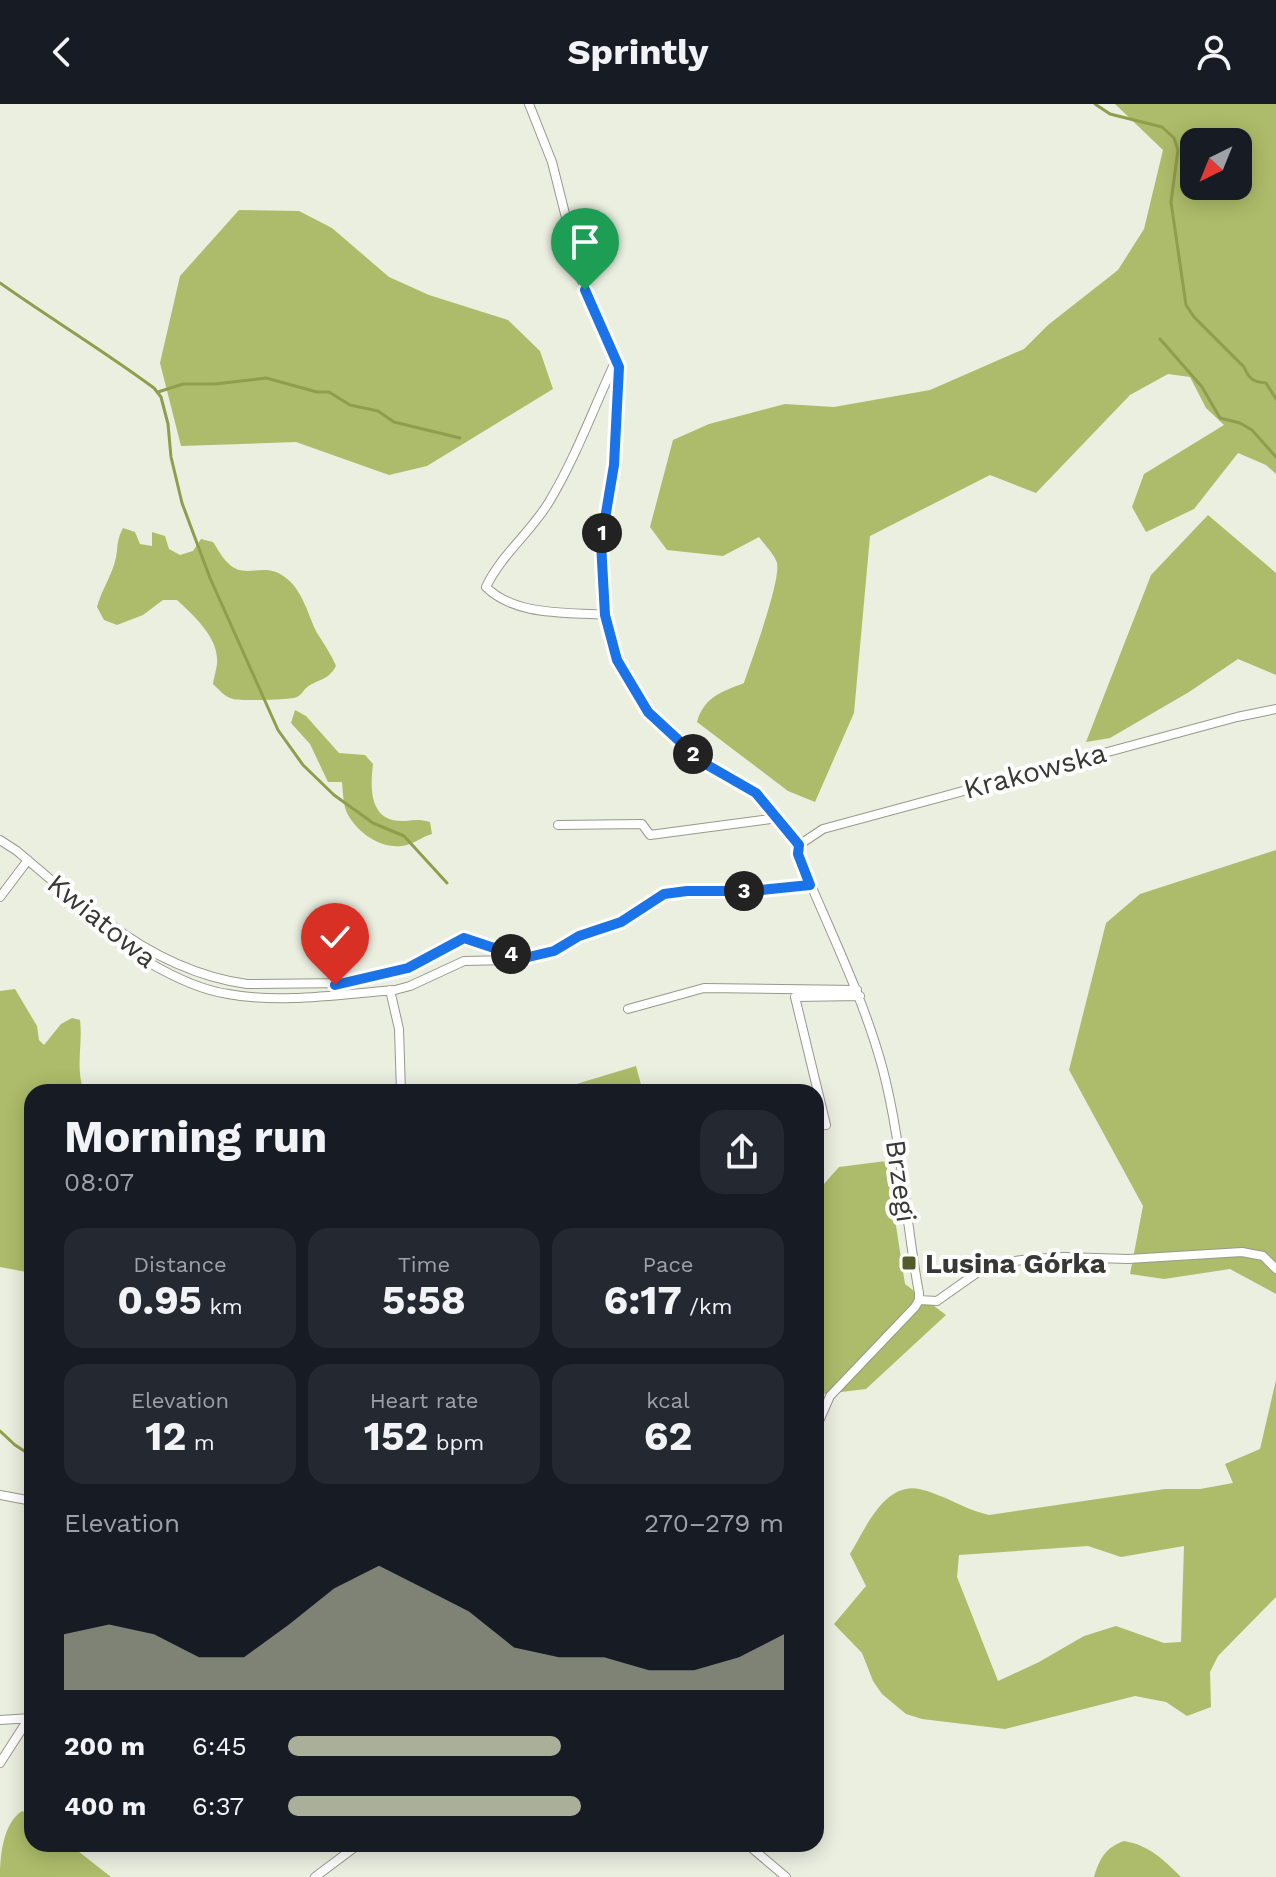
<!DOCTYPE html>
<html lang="en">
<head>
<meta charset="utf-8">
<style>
  :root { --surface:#171b24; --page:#242831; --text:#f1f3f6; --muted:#9ea1a6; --accent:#aaaf9a }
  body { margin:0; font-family:"Work Sans",sans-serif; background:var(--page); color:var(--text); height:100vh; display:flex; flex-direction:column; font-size:30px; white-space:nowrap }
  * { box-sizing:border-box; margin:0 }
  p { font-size:26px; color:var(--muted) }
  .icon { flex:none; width:44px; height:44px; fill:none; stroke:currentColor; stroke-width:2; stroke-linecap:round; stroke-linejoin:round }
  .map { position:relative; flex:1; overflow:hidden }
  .details { position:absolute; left:24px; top:980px; width:800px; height:768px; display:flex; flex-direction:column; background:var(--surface); border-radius:24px; box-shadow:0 4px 20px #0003 }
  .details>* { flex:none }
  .needle { width:52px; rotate:223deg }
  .fabs { position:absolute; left:1180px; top:24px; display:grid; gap:16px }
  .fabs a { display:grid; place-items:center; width:72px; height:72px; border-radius:16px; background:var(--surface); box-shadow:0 4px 20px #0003; font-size:40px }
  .pin { position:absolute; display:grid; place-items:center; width:68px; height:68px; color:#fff; margin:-82px -34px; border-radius:50% 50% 50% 0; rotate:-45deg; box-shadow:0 0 8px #0007 }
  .pin .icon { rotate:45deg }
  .km { position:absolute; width:40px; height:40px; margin:-20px; border-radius:50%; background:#222; color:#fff; font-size:22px; line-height:40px; text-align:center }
  .round { display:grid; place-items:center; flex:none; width:84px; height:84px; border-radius:24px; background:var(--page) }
  .head { display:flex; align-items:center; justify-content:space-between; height:136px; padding:0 40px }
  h1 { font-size:44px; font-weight:700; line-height:60px }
  .metrics { display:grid; grid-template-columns:repeat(3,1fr); gap:12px; height:136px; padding:8px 40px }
  .metrics div { display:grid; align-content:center; border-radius:20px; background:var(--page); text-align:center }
  .metrics b { font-size:40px; font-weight:700 }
  .metrics small { font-size:22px; font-weight:400 }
  .metrics p { font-size:22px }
  .chart { height:224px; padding:16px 40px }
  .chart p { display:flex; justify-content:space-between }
  .chart svg { width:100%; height:144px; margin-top:8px; fill:var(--accent); opacity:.7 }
  ul { padding:0 40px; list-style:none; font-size:26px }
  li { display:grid; grid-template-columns:128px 96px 1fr; align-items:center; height:60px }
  li i { height:20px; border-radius:10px; background:var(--accent) }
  header { display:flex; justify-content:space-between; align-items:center; height:104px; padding:0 40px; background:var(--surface); font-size:36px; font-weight:700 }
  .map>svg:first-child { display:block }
</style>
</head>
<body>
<header><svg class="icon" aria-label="back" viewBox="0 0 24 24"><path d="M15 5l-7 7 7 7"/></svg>Sprintly<svg class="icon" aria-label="person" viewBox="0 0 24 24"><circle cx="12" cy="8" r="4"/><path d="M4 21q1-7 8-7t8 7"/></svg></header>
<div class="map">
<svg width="1276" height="1773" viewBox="0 0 1276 1773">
  <rect width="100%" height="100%" fill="#ebefe0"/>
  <!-- forest -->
  <path fill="#adbc6a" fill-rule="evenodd" d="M1115,0H1276V370L1266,361L1238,349L1194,405L1146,428L1132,403L1144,370L1224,321L1206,304L1190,273L1168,270L1130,291L1036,389L990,371L870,432L854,609L815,698L788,687L697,618C704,593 721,588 744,579C751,558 781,477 777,459C775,451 764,440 759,433L723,452L667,446L650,423L673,336L709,320L785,300L834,303L930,286L1024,245L1048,221L1118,166L1144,125L1163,46ZM1194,38H1238V82H1194Z
    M239,106L299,107L332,124L389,173L429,191L508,216L540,247L553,285L427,362L389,371L296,338L181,342L160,259L180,172Z
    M1208,411L1276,469V571L1238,555L1189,588L1110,634L1086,638L1151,471Z
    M123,424L135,428L140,440L152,442V428L165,432L169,445L180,451L193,447L201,435L213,438C218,445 222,454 228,459C245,477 264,456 286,474C303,487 308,511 317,529C324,540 331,550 336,562C327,578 319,574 306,584C303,587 301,591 297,593C292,596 239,597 233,595C225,593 219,586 213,580C214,572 218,562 217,554C216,531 192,510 177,496H163L143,511L117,521L104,516L97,503C101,488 109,476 114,461C119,447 115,439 123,424Z
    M295,606L306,612L339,649L365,651L373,660C370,685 369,719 405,717C415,716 419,715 430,718L432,730C424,732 418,737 410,740C385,749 358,730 347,709C343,700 343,688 342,678H328L310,640L291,619Z
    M1276,746V1190L1230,1165L1164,1175L1130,1170L1143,1102L1069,966L1106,819L1140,790Z
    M15,885L37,922L39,936L44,941L61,920L72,914L80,916C83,941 75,963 84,988H32V1169L0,1163V887Z
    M636,962L643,988H550Z
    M886,1057L905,1180L946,1211L866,1285L816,1291V1089L839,1063Z
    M1276,1276V1493L1218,1552L1210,1568L1211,1603L1187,1612L1166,1598L1135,1592L1005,1625L922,1615L906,1610L882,1590L873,1577L862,1549L834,1520L866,1482L850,1450C863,1429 879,1390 906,1385C918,1382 932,1389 943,1393C959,1400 972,1407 989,1411L1165,1385H1200L1233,1379L1225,1360L1260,1345ZM1088,1442L1121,1453L1184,1442L1181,1538L1164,1539L1116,1522L1084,1532L1039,1558L998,1577L957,1473L959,1451Z
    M22,1707L32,1711V1740H69L111,1773H0C0,1752 3,1719 22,1707Z
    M1124,1737C1149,1741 1164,1756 1181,1773H1094C1100,1754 1105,1744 1124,1737Z"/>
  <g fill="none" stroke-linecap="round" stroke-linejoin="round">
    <!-- stream -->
    <path stroke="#8f9d4c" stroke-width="3" d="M1095,0L1110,10L1162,23L1174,34L1178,46L1171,98L1186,201L1194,213L1244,263C1249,275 1253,278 1266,279L1276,295
      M0,179C51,215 104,247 154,284L161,293L168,320L171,353L182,399L210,474L278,626L303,661L334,691L373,719L404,732L447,779
      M1160,235L1202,283L1220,314L1240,319L1252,326L1276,353
      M158,288L183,280H215L266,274L317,288H329L350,301L378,307L394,318L460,334
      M0,1327L15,1341L32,1352"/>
    <defs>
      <path id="street" d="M529,0L552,58L582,177L619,263L614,361L601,439L605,511L617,556L648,608L702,658L756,689L799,741
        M605,511C566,508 515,512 486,483C501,451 531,428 549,398C576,353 594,303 616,256
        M558,721L642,720L650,731L778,714
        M0,736L17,747L148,858C172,872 200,886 228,890C281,900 341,890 395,886L410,882L464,857L514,856L554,847L579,832L621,818L664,790L687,787H751L810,781
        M799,741L798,750C827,822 863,891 883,966C902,1039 905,1115 919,1189V1196L915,1203L830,1292L816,1324
        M799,741L823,725L1237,613L1276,605
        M0,793L28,756
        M107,818C148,849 196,873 247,880L348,879L408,864L426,856L464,834L520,855
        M390,886L399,925L401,988
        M628,905L704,884L857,886
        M826,1021L795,893L860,892
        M919,1196L937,1197L988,1161L1022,1156L1063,1153L1128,1155L1242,1148L1263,1152L1276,1165
        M0,1391L32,1397
        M0,1616L31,1614
        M0,1659L29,1614
        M747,1740L786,1773
        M315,1773L359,1740"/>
    </defs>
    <!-- street casing -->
    <use href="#street" stroke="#96998b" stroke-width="10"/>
    <!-- street -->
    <use href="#street" stroke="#fff" stroke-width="8"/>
  </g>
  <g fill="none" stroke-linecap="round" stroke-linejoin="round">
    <defs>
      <path id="route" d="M335,881L408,864L464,834L509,849L520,855L554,847L579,832L621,818L664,790L687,787H751L810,781L798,750L799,741L756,689L702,658L648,608L617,556L605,511L601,439L614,361L619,263L585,186"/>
    </defs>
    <!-- route casing -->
    <use href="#route" stroke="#fff" stroke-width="16"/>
    <!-- route -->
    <use href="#route" stroke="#1a73e8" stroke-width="10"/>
  </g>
  <!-- markers -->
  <rect fill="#535b2a" stroke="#fff" stroke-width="3" x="901" y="1151" width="16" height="16" rx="4"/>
  <g text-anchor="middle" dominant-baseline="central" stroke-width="8" stroke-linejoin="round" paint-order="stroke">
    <!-- street labels -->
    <g font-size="28" fill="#383934" stroke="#fff">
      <text transform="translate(1035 667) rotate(-15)">Krakowska</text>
      <text transform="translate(102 817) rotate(39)">Kwiatowa</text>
      <text transform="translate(901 1077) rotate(82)">Brzegi</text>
    </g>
    <!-- poi labels -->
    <g font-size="28" font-weight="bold" fill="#383934" stroke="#fff" text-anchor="start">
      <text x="925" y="1159">Lusina Górka</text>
    </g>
  </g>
</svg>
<div class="fabs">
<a><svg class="needle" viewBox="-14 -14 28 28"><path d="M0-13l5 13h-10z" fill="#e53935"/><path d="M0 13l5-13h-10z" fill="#9ea1a6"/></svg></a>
</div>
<div class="pin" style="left:585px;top:186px;background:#1e9e55"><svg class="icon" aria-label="arrive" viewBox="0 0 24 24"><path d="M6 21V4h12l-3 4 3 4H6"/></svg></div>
<div class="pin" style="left:335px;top:881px;background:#d93025"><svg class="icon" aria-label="check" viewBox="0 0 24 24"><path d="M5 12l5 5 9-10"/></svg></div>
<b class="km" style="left:602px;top:429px">1</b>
<b class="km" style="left:693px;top:650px">2</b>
<b class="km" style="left:744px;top:787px">3</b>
<b class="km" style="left:511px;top:850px">4</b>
<section class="details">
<div class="head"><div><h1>Morning run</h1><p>08:07</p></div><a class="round"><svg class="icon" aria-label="share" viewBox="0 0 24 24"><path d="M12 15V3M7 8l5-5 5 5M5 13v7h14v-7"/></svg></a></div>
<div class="metrics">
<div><p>Distance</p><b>0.95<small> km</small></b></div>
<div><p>Time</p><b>5:58</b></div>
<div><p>Pace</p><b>6:17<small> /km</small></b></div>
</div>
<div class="metrics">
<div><p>Elevation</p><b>12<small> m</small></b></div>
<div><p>Heart rate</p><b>152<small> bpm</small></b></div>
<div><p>kcal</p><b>62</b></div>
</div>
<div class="chart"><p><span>Elevation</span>270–279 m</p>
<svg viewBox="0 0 160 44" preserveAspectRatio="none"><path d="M0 44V27L10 24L20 27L30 34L40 34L50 24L60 13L70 6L80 13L90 20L100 31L110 34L120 34L130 38L140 38L150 34L160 27V44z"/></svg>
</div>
<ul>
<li><b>200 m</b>6:45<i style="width:55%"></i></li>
<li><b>400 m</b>6:37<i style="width:59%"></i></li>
</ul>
</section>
</div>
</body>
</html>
